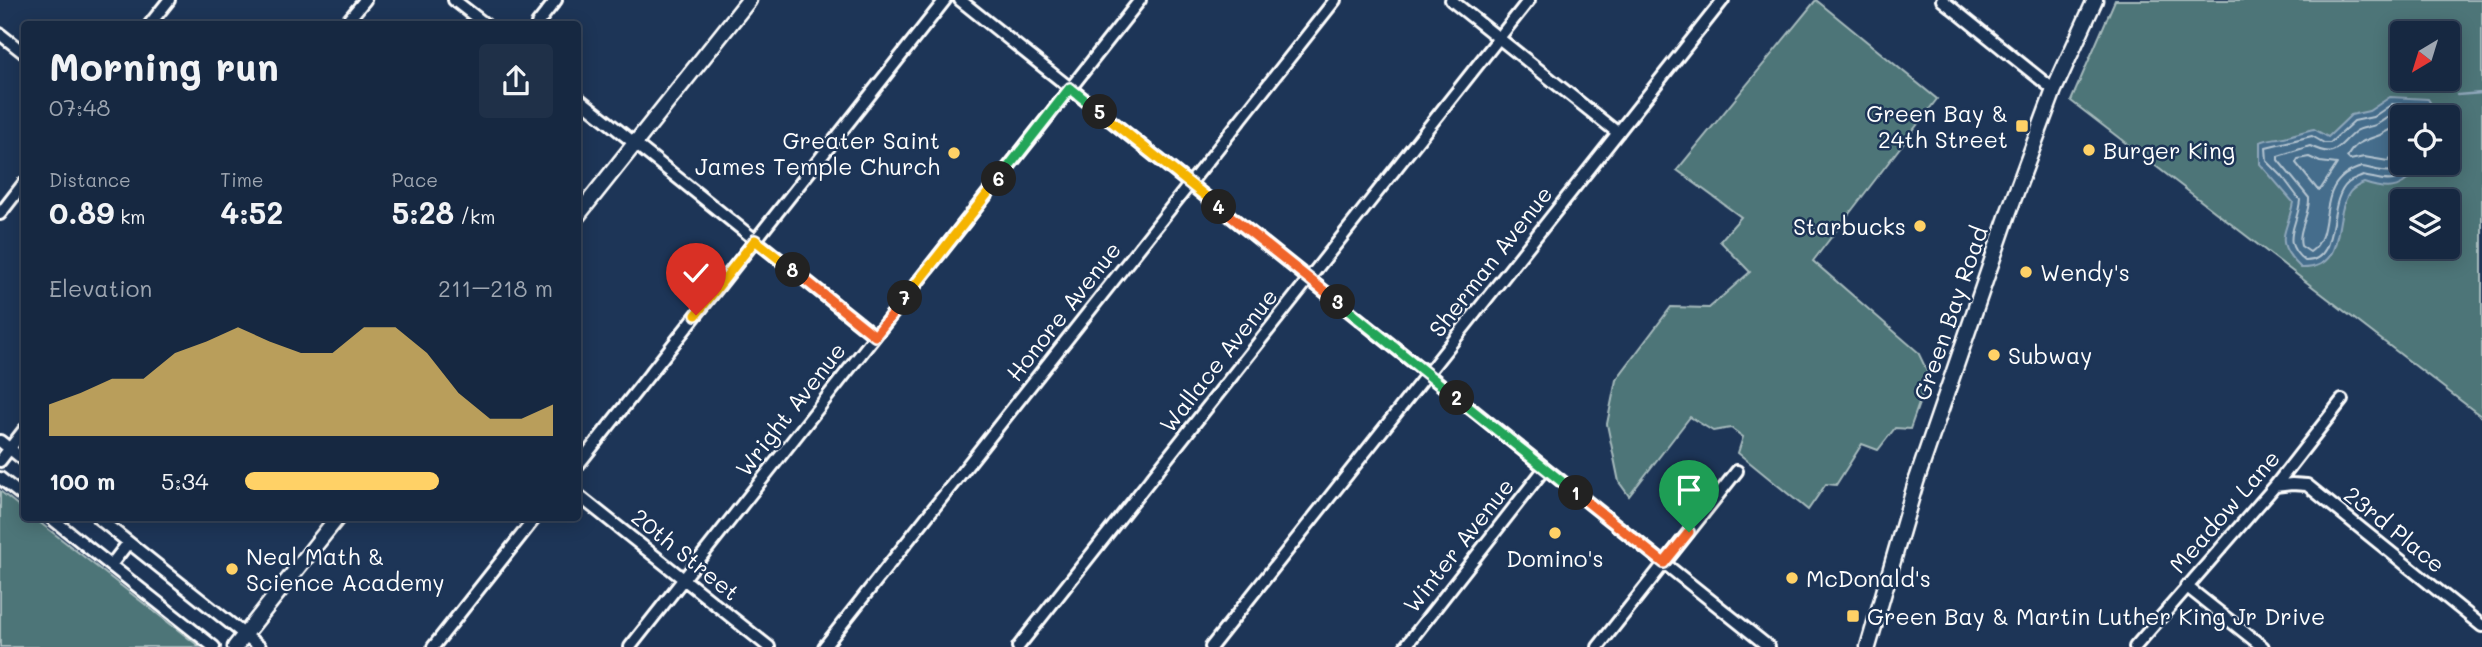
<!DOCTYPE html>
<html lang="en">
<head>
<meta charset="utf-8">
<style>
  :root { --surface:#162841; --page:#1f3048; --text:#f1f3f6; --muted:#9ea6b1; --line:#35445a; --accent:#ffd166 }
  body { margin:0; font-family:Mali,sans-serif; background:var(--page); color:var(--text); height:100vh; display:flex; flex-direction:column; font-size:26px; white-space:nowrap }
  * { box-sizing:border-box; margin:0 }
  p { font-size:23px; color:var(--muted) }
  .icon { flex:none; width:38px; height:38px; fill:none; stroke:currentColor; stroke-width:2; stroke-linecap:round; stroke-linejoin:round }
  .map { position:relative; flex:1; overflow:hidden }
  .details { position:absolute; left:21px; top:21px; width:560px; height:500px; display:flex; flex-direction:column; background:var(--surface); border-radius:7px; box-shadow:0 4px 18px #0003,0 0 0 2px var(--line) }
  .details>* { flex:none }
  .needle { width:46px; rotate:218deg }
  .fabs { position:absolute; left:2390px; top:21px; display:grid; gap:14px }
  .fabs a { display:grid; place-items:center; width:70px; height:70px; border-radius:7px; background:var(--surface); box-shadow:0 4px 18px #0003,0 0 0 2px var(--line); font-size:35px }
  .pin { position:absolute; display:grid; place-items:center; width:60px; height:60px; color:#fff; margin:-72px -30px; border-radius:50% 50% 50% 0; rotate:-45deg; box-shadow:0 0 7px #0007 }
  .pin .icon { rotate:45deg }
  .km { position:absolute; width:35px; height:35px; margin:-18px; border-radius:50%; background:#222; color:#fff; font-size:19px; line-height:35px; text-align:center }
  .round { display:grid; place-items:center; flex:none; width:74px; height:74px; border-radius:7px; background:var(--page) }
  .summary { display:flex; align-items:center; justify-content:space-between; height:119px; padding:0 28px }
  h1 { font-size:38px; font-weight:700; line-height:52px }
  .stats { display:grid; grid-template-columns:repeat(3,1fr); gap:10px; height:119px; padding:7px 28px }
  .stats div { display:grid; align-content:center }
  .stats b { font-size:30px; font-weight:700 }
  .stats small { font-size:19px; font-weight:400 }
  .stats p { font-size:19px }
  .chart { height:196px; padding:14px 28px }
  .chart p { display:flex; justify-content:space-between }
  .chart svg { width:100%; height:126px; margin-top:7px; fill:var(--accent); opacity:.7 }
  ul { padding:0 28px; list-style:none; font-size:23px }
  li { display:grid; grid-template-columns:112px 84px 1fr; align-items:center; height:52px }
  li i { height:18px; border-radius:9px; background:var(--accent) }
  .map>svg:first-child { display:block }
</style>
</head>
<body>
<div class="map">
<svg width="2482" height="647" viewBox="0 0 2482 647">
  <rect width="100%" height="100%" fill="#1d3557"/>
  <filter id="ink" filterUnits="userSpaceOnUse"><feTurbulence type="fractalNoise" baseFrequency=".0143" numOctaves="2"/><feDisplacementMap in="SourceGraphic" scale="14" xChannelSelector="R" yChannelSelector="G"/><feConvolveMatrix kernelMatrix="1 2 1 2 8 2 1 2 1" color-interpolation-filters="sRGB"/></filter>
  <g filter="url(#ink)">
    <!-- green -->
    <path fill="#4d7478" stroke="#a6babc" stroke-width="2" fill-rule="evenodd" d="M1816,0L1937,99L1813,261L1918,352L1929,375L1910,429L1895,428L1878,450L1862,444L1836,485L1826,484L1808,510L1738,453L1743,437L1731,428L1713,431L1690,417L1629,496L1619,482L1607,424L1616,380L1671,307L1709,308L1750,272L1720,241L1741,217L1677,170Z
      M2115,0H2482V417L2071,101ZM2403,33H2448V79H2403ZM2403,117H2448V163H2403ZM2403,201H2448V247H2403Z
      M0,491L24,510V518H34L200,647H0Z"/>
    <!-- water -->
    <path fill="#456d8c" stroke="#8fa7ba" stroke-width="2" d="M2390,97L2428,99L2431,104L2417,117H2403V163H2421V165C2404,188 2392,193 2364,183C2359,185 2354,187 2350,192C2331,218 2349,269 2301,268C2272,240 2287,235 2293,202L2260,164V142C2267,139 2270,139 2278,138C2288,137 2303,131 2314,129L2328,137L2351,115L2369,111Z"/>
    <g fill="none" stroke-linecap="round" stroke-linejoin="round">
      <!-- shore -->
      <path stroke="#b5c5d1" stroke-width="2" d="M2412,117L2414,108L2413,105L2392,104L2373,117L2354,121L2330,143H2324L2312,136L2266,147L2267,161L2282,176L2300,200C2298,226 2279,241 2305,261C2341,262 2326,201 2348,183C2352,180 2359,178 2363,176C2389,181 2395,187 2414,163
        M2403,137L2395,128C2389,129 2386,132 2380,135C2364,141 2356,141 2347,157L2350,160L2364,157L2388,161L2403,145
        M2309,157L2320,162L2337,164L2320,190L2317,189L2296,163L2298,159Z
        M2403,163C2391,178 2378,169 2362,167C2310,182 2339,232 2310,252L2301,246C2297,231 2310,214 2309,198L2278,160V156L2310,146C2337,159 2336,147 2356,131C2362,127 2370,128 2377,124C2386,120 2391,112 2401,113L2403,117"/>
      <!-- stream -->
      <path stroke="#8fa7ba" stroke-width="2.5" d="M2457,95L2482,93"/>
      <defs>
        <path id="minor" d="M454,0L485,24
          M960,0L1769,647
          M1451,0L1618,133
          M1942,0L2054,90
          M150,24L169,0
          M345,24L365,0
          M537,24L556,0
          M0,34L24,53
          M578,98L875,336
          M0,214L24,183
          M0,441L24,460
          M0,461L24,430
          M578,465L945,0
          M0,478L24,497
          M2275,486L2292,484L2307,485L2482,626
          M578,495L769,647
          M51,518L214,647
          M98,518L260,647
          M111,565L128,543
          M2186,586L2263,647
          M433,647L535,518
          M630,647L1140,0
          M824,647L1335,0
          M1018,647L1529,0
          M1211,647L1723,0
          M1405,647L1545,468
          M1598,647L1737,471
          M2135,647L2275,486L2342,400"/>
        <path id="major" d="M578,215L749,0
          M235,647L337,518
          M1868,647L1916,482L2008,214L2054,90L2095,0"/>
      </defs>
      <!-- minor casing -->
      <use href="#minor" stroke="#fff" stroke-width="16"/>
      <!-- major casing -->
      <use href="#major" stroke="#fff" stroke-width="19"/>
      <!-- minor -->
      <use href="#minor" stroke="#1d3557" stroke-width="10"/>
      <!-- major -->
      <use href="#major" stroke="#1d3557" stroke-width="14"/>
    </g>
  </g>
  <g fill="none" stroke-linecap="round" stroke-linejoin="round" filter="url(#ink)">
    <defs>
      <path id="split-1" d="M1576,493L1664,563L1689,532"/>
      <path id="split-2" d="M1457,398L1576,493"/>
      <path id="split-3" d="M1338,302L1457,398"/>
      <path id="split-4" d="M1219,207L1338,302"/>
      <path id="split-5" d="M1100,112L1219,207"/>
      <path id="split-6" d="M999,179L1070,88L1100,112"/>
      <path id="split-7" d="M905,298L999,179"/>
      <path id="split-8" d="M793,270L875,336L905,298"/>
      <path id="split-9" d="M696,315L755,240L793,270"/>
    </defs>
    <!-- split-1 casing -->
    <use href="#split-1" stroke="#fff" stroke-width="14"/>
    <!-- split-2 casing -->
    <use href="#split-2" stroke="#fff" stroke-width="14"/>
    <!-- split-3 casing -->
    <use href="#split-3" stroke="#fff" stroke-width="14"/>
    <!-- split-4 casing -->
    <use href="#split-4" stroke="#fff" stroke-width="14"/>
    <!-- split-5 casing -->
    <use href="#split-5" stroke="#fff" stroke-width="14"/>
    <!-- split-6 casing -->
    <use href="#split-6" stroke="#fff" stroke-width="14"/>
    <!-- split-7 casing -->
    <use href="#split-7" stroke="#fff" stroke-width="14"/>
    <!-- split-8 casing -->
    <use href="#split-8" stroke="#fff" stroke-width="14"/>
    <!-- split-9 casing -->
    <use href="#split-9" stroke="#fff" stroke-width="14"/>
    <!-- split-1 -->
    <use href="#split-1" stroke="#f0652b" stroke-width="9"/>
    <!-- split-2 -->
    <use href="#split-2" stroke="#22a559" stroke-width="9"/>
    <!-- split-3 -->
    <use href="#split-3" stroke="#22a559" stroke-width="9"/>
    <!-- split-4 -->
    <use href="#split-4" stroke="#f0652b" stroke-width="9"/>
    <!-- split-5 -->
    <use href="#split-5" stroke="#f5b400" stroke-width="9"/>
    <!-- split-6 -->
    <use href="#split-6" stroke="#22a559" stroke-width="9"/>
    <!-- split-7 -->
    <use href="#split-7" stroke="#f5b400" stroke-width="9"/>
    <!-- split-8 -->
    <use href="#split-8" stroke="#f0652b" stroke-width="9"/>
    <!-- split-9 -->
    <use href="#split-9" stroke="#f5b400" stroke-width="9"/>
  </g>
  <!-- markers -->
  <g fill="#ffd166" stroke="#1d3557" stroke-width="2.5">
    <rect x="2015" y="119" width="14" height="14" rx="3.5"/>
    <circle cx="2089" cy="150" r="7"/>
    <circle cx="954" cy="153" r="7"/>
    <circle cx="1920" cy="226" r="7"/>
    <circle cx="2026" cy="272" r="7"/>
    <circle cx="1994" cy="355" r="7"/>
    <circle cx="1555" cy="533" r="7"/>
    <circle cx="232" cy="569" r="7"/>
    <circle cx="1792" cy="578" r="7"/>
    <rect x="1846" y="609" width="14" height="14" rx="3.5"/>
  </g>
  <g text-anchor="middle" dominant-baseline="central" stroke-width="5" stroke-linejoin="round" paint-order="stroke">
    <!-- poi labels -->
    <g font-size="23" fill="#fff" stroke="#1d3557" text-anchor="start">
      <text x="2008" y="113" text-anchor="end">Green Bay &amp;<tspan x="2008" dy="26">24th Street</tspan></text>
      <text x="940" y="140" text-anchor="end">Greater Saint<tspan x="940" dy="26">James Temple Church</tspan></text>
      <text x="2103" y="150">Burger King</text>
      <text x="1906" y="226" text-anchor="end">Starbucks</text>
      <text x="2040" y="272">Wendy's</text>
      <text x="2008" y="355">Subway</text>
      <text x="246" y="556">Neal Math &amp;<tspan x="246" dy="26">Science Academy</tspan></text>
      <text x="1555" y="558" text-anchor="middle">Domino's</text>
      <text x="1806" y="578">McDonald's</text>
      <text x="1867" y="616">Green Bay &amp; Martin Luther King Jr Drive</text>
    </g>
    <!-- street labels -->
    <g font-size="23" fill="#fff" stroke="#1d3557">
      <text transform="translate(1490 261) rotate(-52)">Sherman Avenue</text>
      <text transform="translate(1063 311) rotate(-52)">Honore Avenue</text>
      <text transform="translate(1950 313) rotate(-71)">Green Bay Road</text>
      <text transform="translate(1218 360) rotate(-52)">Wallace Avenue</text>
      <text transform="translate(790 409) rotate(-52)">Wright Avenue</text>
      <text transform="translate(2224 511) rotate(-49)">Meadow Lane</text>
      <text transform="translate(2395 529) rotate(39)">23rd Place</text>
      <text transform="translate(1458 545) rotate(-52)">Winter Avenue</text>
      <text transform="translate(686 554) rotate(39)">20th Street</text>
    </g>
  </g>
</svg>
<div class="fabs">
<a><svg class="needle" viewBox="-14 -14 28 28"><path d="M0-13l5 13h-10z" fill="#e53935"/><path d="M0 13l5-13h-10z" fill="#9ea6b1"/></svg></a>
<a><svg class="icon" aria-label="locate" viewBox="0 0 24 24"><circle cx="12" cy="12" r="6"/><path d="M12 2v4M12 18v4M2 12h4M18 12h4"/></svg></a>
<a><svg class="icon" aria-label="layers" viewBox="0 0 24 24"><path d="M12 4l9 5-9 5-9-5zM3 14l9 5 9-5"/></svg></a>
</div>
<div class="pin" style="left:1689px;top:532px;background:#1e9e55"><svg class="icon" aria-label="arrive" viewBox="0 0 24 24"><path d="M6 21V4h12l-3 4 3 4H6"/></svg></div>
<div class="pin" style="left:696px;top:315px;background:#d93025"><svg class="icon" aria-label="check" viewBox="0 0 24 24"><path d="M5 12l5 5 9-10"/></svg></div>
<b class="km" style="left:1576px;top:493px">1</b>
<b class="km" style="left:1457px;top:398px">2</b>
<b class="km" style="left:1338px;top:302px">3</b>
<b class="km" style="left:1219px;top:207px">4</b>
<b class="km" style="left:1100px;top:112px">5</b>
<b class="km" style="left:999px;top:179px">6</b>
<b class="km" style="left:905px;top:298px">7</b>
<b class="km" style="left:793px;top:270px">8</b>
<section class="details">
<div class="summary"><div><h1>Morning run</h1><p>07:48</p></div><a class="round"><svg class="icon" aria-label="share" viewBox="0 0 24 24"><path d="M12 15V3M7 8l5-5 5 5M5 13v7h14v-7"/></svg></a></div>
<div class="stats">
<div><p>Distance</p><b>0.89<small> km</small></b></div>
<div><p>Time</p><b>4:52</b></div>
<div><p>Pace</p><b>5:28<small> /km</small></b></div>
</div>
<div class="chart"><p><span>Elevation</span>211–218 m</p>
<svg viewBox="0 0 160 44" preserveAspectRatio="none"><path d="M0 44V33L10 29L20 24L30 24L40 15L50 11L60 6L70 11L80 15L90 15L100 6L110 6L120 15L130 29L140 38L150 38L160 33V44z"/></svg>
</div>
<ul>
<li><b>100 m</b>5:34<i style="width:63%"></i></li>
</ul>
</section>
</div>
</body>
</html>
